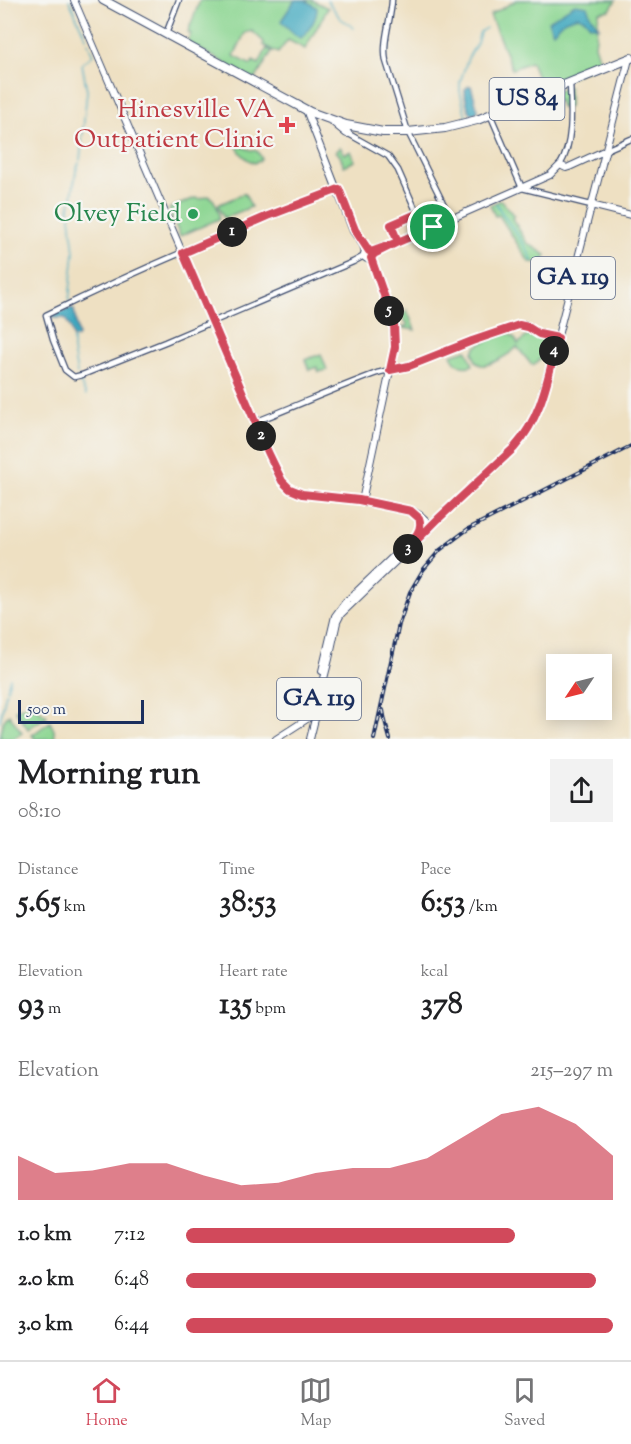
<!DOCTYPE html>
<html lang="en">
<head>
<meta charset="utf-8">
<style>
  :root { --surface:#fff; --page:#f2f2f2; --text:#202124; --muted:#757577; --line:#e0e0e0; --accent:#d1495b }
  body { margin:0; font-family:"Sorts Mill Goudy",serif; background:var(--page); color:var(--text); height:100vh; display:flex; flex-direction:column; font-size:22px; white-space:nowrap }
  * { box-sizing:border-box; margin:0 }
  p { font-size:20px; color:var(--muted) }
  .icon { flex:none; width:33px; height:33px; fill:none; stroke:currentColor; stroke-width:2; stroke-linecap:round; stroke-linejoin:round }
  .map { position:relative; height:739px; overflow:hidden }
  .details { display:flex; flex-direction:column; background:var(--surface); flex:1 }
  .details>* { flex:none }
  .needle { width:39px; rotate:235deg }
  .buttons { position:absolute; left:546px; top:654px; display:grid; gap:12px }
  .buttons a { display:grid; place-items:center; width:66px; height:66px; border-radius:0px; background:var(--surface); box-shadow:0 3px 15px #0003; font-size:30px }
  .scale { position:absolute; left:18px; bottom:15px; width:126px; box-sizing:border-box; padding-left:6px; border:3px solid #1b2f5e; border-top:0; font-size:16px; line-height:21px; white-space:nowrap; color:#1b2f5e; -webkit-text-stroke:4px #f6f6f2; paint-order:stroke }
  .pin { position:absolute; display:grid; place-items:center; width:51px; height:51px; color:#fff; margin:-26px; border:3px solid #fff; border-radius:50%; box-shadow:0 2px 6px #0007 }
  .km { position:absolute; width:30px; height:30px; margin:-15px; border-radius:50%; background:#222; color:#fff; font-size:16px; line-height:30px; text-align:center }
  .round { display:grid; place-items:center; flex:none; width:63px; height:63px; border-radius:0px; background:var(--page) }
  .head { display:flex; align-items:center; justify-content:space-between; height:102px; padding:0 18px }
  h1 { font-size:33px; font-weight:700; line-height:45px }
  .stats { display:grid; grid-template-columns:repeat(3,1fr); gap:9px; height:102px; padding:6px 18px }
  .stats div { display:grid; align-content:center }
  .stats b { font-size:30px; font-weight:700 }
  .stats small { font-size:16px; font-weight:400 }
  .stats p { font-size:16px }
  .chart { height:168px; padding:12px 18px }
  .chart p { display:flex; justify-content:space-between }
  .chart svg { width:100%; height:108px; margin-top:6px; fill:var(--accent); opacity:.7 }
  ul { padding:0 18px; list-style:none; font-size:20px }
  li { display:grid; grid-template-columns:96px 72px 1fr; align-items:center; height:45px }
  li i { height:15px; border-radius:8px; background:var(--accent) }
  .menu { display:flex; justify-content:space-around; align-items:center; height:84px; border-top:2px solid var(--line); background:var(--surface); font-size:16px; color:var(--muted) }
  .menu a { display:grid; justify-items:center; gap:3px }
  .menu .on { color:var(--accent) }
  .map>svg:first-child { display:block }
</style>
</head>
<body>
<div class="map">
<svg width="631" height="739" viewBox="0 0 631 739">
  <rect width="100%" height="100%" fill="#f6f6f2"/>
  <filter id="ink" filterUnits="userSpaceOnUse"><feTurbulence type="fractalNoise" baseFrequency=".0167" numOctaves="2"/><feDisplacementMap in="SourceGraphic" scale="12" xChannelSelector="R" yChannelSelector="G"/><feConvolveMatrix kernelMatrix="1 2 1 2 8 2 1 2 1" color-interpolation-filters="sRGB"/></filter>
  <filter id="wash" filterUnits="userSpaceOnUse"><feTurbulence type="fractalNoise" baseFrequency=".008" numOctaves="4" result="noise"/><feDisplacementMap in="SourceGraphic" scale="24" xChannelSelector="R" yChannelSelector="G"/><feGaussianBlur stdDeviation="1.35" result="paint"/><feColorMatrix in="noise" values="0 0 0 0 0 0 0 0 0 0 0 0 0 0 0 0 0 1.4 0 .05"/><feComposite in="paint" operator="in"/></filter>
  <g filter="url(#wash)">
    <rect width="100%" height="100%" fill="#eee0c2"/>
    <!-- green -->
    <path fill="#8cd692" stroke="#548278" stroke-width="1.5" d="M200,0H312L328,8L305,49L288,40L278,53L263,45L264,42L252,31L245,33L234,56L251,65L253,61L259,64L267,48L272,51L255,80L187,42L191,34L188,32Z
      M517,0H616L610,10L599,12L595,45L601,64L542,89L531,62L512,69L490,15Z
      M568,87L569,88V107L561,108L562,106L560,105V101L549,103L547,100L546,102L548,104L540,106L536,104L535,101Z
      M237,145L251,150L257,151L261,157V160L254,163C245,159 240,154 236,145Z
      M340,147L345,154L351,151L355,161L344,166L340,156L336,151Z
      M245,193L251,207L224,218L218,205Z
      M209,196C215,199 220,212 219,219L180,236L169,209L195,198L200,199Z
      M501,200L514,216L512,218L527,243L546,255L542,263L529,262L499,215L495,216L490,205Z
      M407,310L415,330L399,327L407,326V323L405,321L402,314L406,312Z
      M506,333C513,335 515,337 518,344L528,335L540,336L550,347L549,350L534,365L531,364L517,347C512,353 489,367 481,365C475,363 474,357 473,352L477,346L482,343Z
      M467,350L473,365C462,369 456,365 451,355Z
      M321,354L327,370L319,372L317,367L309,370L305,360Z
      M24,706L35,707L47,716L28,729L15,710Z
      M9,714L22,733L13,739H0L3,722Z
      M50,722L54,730L55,739H35L32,735Z"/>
    <!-- water -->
    <path fill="#3fa8bf" stroke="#2d6c8e" stroke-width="1.5" d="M295,0H305L317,8C317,19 309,31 301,38L295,35L281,21Z
      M575,4L587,6L591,17L599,27L590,25L585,19L578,16L565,20L553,32L548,21Z
      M469,86H471L478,110L476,113L471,114C467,108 465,97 465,89Z
      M71,308L74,309L78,336L76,338H73L71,329L65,318H50L51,316Z"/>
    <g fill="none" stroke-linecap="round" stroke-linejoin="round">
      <!-- stream -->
      <path stroke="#3fa8bf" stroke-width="1.5" d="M69,0L86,38
        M327,0L340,18L354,28
        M466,117L460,91V82L468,58L477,43L480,32L486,28
        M80,160L87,91L82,64L93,55L88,43
        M496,203C506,223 525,240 532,261
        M69,301L74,252L69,208L72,197L76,171L79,163
        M73,339V350L77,374
        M78,378L86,395
        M7,689L10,678
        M0,721L6,693"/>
    </g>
  </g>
  <g filter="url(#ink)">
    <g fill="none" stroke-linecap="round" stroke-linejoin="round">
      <defs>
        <path id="minor" d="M392,0C391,20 382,42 386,61L408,132L451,219
          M166,34L179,0
          M490,114L522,188L591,205
          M347,133L388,156L398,170L417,213
          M606,150L631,139
          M560,165C574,143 571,107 570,82
          M339,189C239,227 141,268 46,315L53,340L65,370L74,377L82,375L165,342L353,262L364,256
          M398,242L391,225L426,210L433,227
          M255,422C296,406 336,388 377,373C388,370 399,369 409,365L517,326L525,325L539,334L558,338"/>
        <path id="major" d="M74,0L212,322L280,479L290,489L302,494L359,500L414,512L420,515L431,525
          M306,110L353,231L363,245L365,252
          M591,205L631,215
          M364 255a4 4 0 1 1 8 0a4 4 0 1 1-8 0Z
          M371,252L398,242L512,192L550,175L560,165L566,168L569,167L606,150
          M362,501L395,347L393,320L371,258
          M416,514C423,521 421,527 417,535
          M350,598L400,550
          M322,671L335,616L346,601
          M276,739L307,719L314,711L318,702L329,659L337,622L341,614L429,529L436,520L514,448C536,424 542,397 550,367L629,59
          M310,739L317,711"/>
        <path id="highway" d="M103,0L310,112L346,125L383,132H408L445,128L477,120L631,58
          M335,123L347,133"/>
      </defs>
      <!-- minor casing -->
      <use href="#minor" stroke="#3b4a6d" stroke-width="7"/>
      <!-- major casing -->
      <use href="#major" stroke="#3b4a6d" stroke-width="8"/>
      <!-- highway casing -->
      <use href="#highway" stroke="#3b4a6d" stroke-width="10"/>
      <!-- minor -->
      <use href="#minor" stroke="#fff" stroke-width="4.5"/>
      <!-- major -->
      <use href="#major" stroke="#fff" stroke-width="6"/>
      <!-- highway -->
      <use href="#highway" stroke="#fff" stroke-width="8"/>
      <defs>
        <path id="rail" d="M383,710L385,721L390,739
          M374,739L399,624L410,592L423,570L440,550L468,529L631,446"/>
      </defs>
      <!-- rail casing -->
      <use href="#rail" stroke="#1b2f5e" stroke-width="4"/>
      <!-- rail -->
      <use href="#rail" stroke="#f6f6f2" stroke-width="1.5" stroke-dasharray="4.5" stroke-linecap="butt"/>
    </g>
  </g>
  <g fill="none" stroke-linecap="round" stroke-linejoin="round" filter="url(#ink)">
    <defs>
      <path id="route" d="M433,227L398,242L371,252L369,251L355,230L339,189L268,216L183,253L268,452L282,481L290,489L295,491L302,494L359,500L411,511L419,518C425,533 408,543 398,552L401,556L438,519L514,448C542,417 548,377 558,338L539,334L528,327L519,325L472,341L409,366L390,370L395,347L394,324L371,258L374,254L398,242L391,225L426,210L433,227"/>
    </defs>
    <!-- route casing -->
    <use href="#route" stroke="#fff" stroke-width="12"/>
    <!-- route -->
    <use href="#route" stroke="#d1495b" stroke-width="8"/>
  </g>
  <!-- markers -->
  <path fill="#e0444e" stroke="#f6f6f2" stroke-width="2" d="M284 116h6v6h6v6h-6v6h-6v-6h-6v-6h6z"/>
  <circle fill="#2e9e5b" stroke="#f6f6f2" stroke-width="2" cx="193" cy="214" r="6"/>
  <g text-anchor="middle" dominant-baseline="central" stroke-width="4.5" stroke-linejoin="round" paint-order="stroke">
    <!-- shield labels -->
    <g fill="#f6f6f2" stroke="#5d6b8a" stroke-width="1.5">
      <rect x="489.5" y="78" width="75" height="42" rx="4.5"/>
      <rect x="531" y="257" width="84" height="42" rx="4.5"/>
      <rect x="277" y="678" width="84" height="42" rx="4.5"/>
    </g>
    <g font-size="24" font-weight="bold" fill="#1b2f5e">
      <text x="527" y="99">US 84</text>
      <text x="573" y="278">GA 119</text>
      <text x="319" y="699">GA 119</text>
    </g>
    <!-- health labels -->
    <g font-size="26" fill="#be3a42" stroke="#f6f6f2" text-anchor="end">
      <text x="274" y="110">Hinesville VA<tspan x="274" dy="30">Outpatient Clinic</tspan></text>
    </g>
    <!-- leisure labels -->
    <g font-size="26" fill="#27864d" stroke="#f6f6f2" text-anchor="end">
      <text x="181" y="214">Olvey Field</text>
    </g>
  </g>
</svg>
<div class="buttons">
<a><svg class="needle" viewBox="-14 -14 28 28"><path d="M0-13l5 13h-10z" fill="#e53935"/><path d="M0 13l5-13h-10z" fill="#757577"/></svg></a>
</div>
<div class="scale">500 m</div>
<div class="pin" style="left:433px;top:227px;background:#1e9e55"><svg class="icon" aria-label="arrive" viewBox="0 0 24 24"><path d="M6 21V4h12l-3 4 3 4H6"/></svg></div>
<b class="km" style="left:232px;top:232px">1</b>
<b class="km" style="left:261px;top:436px">2</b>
<b class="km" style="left:408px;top:549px">3</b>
<b class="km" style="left:554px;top:351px">4</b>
<b class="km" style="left:389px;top:311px">5</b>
</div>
<section class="details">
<div class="head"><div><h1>Morning run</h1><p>08:10</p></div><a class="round"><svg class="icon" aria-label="share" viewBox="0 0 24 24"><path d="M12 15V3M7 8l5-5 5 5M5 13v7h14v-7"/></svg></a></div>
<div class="stats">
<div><p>Distance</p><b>5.65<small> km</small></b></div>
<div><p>Time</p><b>38:53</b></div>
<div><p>Pace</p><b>6:53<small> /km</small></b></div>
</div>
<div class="stats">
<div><p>Elevation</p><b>93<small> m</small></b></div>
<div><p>Heart rate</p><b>135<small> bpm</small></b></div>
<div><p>kcal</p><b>378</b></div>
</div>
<div class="chart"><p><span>Elevation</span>215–297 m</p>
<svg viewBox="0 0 160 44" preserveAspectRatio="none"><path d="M0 44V26L10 33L20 32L30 29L40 29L50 34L60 38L70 37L80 33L90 31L100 31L110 27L120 18L130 9L140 6L150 13L160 26V44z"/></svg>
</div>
<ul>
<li><b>1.0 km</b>7:12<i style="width:77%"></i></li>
<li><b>2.0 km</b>6:48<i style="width:96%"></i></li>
<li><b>3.0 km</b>6:44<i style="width:100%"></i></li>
</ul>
</section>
<nav class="menu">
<a class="on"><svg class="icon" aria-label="home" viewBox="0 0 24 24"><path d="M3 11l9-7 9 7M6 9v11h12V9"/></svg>Home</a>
<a><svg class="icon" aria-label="map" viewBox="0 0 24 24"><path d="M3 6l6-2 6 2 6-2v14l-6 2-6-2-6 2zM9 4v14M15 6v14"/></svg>Map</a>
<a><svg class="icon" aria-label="saved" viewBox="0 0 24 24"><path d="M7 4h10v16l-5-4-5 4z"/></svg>Saved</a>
</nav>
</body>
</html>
